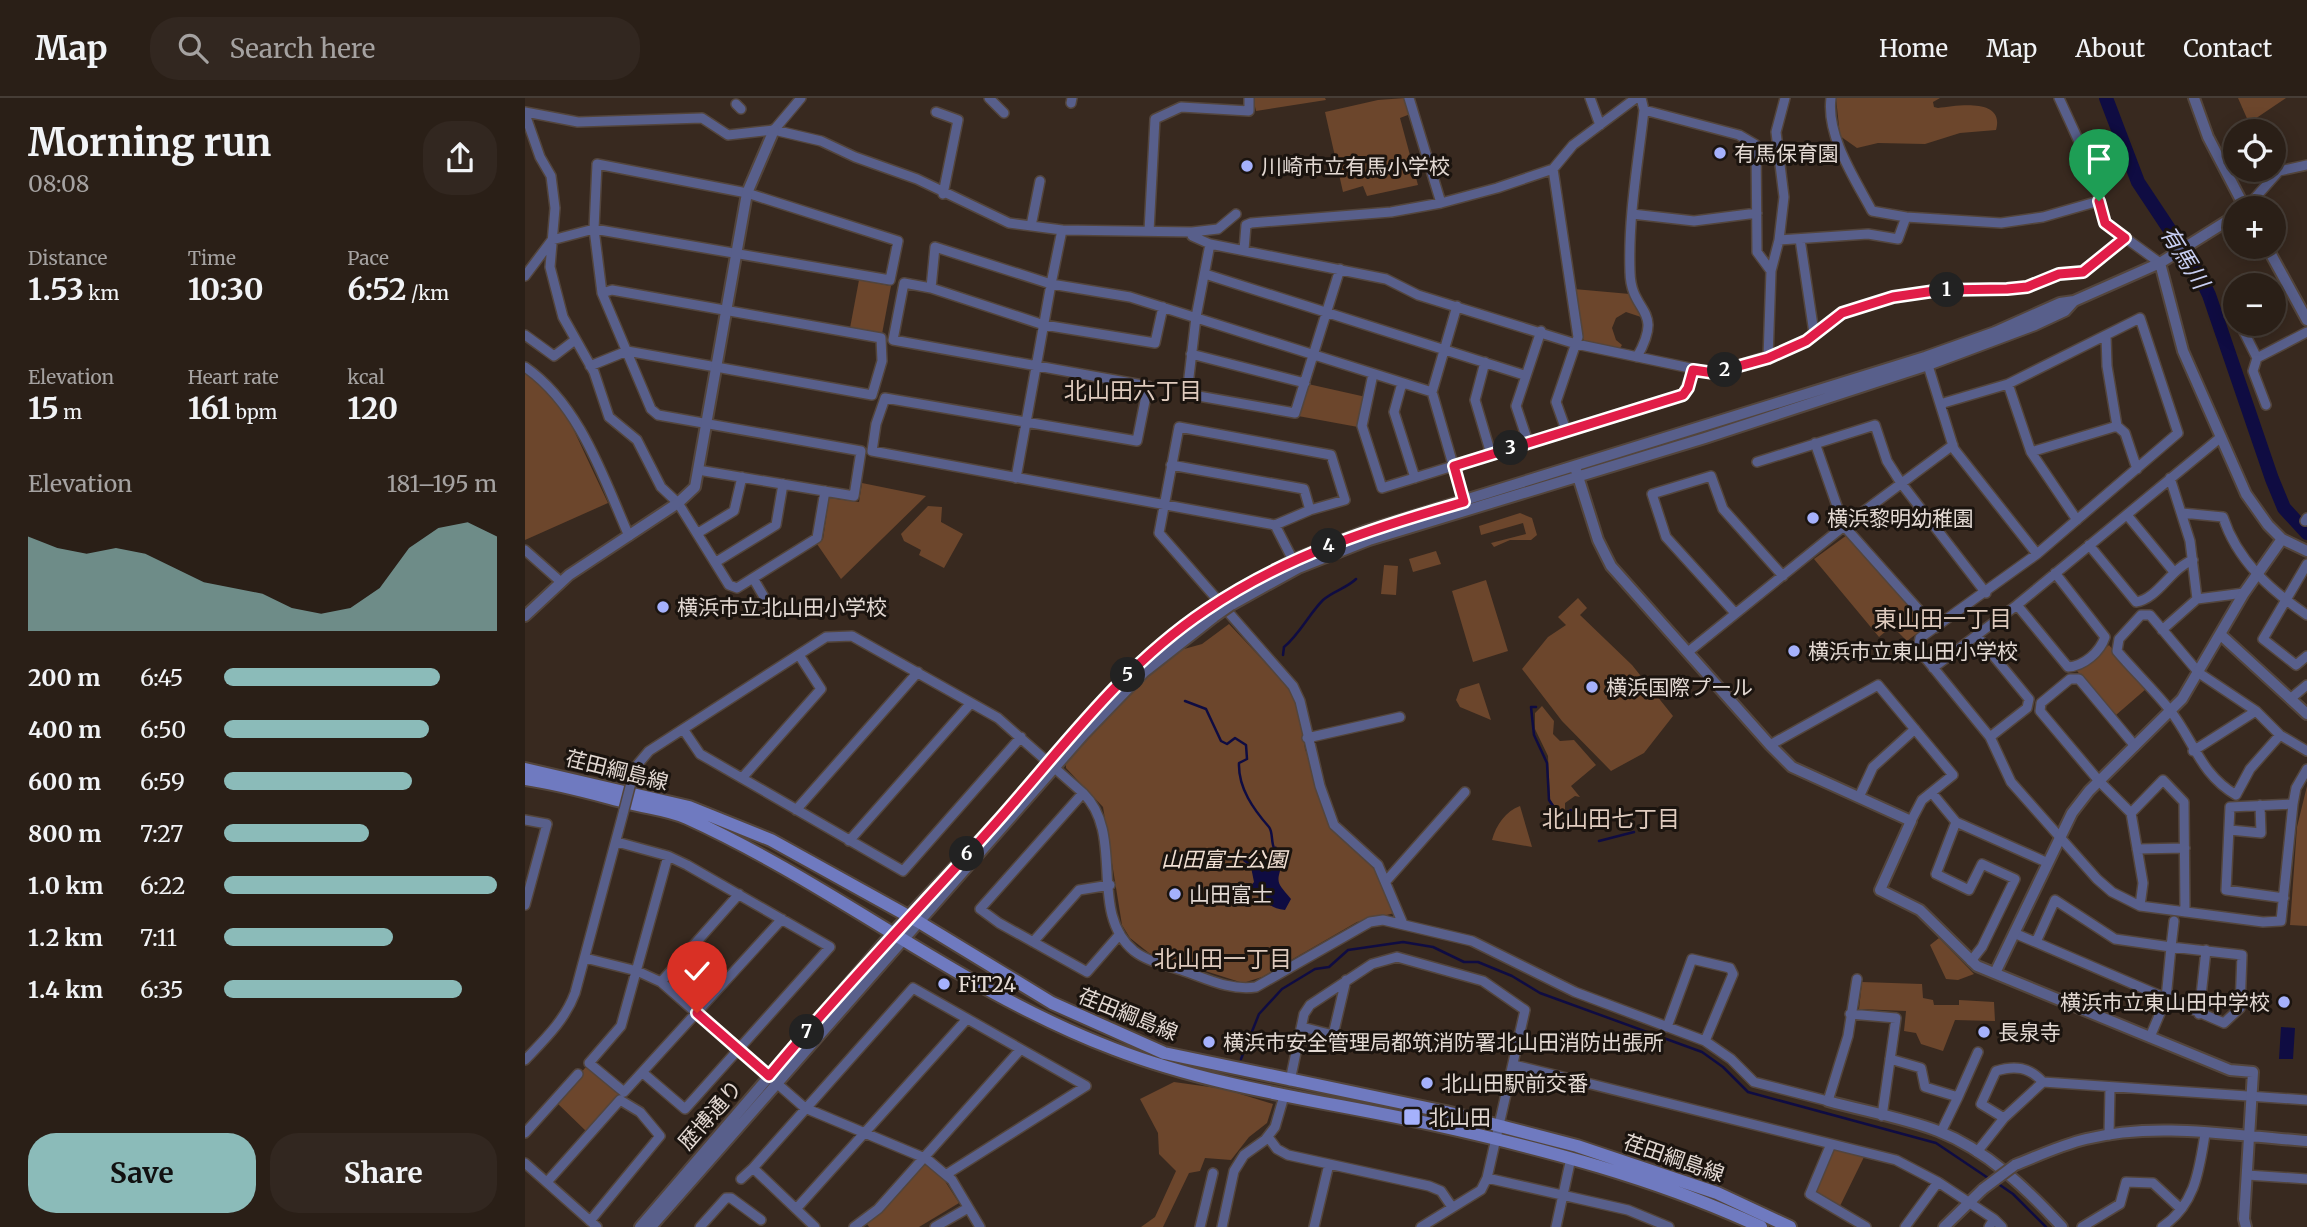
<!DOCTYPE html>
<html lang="en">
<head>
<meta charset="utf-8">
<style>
  :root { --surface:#2a1f17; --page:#322720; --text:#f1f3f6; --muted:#a5a2a1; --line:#463d36; --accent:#8bbbb9 }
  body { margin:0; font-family:Merriweather,"Noto Sans JP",serif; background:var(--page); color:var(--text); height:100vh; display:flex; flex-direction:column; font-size:26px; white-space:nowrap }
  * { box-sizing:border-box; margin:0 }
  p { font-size:23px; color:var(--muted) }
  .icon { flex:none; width:38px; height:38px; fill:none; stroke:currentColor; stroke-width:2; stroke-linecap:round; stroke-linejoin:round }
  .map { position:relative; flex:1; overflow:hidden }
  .side { display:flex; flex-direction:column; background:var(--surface); width:525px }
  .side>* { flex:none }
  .controls { position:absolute; left:1698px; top:21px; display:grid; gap:14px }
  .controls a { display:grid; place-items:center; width:63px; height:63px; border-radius:50%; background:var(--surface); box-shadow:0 4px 18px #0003,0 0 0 2px var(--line); font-size:35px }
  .pin { position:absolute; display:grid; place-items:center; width:60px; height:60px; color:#fff; margin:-72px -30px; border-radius:50% 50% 50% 0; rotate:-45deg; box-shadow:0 0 7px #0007 }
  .pin .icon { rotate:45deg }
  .km { position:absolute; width:35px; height:35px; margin:-18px; border-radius:50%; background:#222; color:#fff; font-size:19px; line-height:35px; text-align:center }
  .round { display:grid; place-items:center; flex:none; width:74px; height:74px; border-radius:28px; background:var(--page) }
  .head { display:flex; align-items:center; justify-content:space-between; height:119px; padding:0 28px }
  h1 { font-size:38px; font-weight:700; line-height:52px }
  .figures { display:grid; grid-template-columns:repeat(3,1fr); gap:10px; height:119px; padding:7px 28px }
  .figures div { display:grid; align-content:center }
  .figures b { font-size:30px; font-weight:700 }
  .figures small { font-size:19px; font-weight:400 }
  .figures p { font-size:19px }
  .chart { height:196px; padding:14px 28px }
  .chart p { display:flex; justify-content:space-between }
  .chart svg { width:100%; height:126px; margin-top:7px; fill:var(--accent); opacity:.7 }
  .primary-button { display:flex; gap:14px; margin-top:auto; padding:14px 28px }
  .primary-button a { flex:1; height:80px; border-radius:28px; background:var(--accent); color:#111; font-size:28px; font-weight:700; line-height:80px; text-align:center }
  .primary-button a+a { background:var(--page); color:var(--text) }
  ul { padding:0 28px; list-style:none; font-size:23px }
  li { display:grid; grid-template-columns:112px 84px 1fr; align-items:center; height:52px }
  li i { height:18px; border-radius:9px; background:var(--accent) }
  header { display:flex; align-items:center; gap:42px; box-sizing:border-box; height:98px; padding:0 35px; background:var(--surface); border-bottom:2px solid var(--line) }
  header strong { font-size:33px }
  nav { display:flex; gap:38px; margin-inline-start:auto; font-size:24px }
  .search { width:490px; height:63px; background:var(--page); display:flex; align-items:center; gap:18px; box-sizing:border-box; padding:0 24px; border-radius:28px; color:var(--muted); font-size:26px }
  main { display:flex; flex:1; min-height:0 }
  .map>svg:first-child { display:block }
</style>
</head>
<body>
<header>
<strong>Map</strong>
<div class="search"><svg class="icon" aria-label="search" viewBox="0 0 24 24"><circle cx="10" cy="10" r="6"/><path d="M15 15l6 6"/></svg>Search here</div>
<nav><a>Home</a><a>Map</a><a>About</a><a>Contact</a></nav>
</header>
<main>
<section class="side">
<div class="head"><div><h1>Morning run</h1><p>08:08</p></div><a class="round"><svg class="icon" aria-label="share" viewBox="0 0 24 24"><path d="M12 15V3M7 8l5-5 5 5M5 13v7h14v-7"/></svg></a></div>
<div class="figures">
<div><p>Distance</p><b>1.53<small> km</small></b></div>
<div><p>Time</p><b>10:30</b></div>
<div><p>Pace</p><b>6:52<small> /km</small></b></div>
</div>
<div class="figures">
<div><p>Elevation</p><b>15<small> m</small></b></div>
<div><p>Heart rate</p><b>161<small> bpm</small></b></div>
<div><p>kcal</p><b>120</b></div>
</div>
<div class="chart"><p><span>Elevation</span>181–195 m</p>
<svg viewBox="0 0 160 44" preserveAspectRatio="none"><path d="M0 44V11L10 15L20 17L30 15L40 17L50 22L60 27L70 29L80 31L90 36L100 38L110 36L120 29L130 15L140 8L150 6L160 11V44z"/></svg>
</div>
<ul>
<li><b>200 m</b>6:45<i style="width:79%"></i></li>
<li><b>400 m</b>6:50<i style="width:75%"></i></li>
<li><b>600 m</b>6:59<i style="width:69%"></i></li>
<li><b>800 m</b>7:27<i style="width:53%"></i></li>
<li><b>1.0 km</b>6:22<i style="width:100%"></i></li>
<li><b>1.2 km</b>7:11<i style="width:62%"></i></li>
<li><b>1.4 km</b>6:35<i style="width:87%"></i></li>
</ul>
<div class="primary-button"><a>Save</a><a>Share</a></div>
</section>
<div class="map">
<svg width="1782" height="1129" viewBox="0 0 1782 1129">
  <rect width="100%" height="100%" fill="#38291f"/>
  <!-- green -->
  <path fill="#6c462c" d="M728,0H800L801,2L731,13Z
    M880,0L888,15L875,20L893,87L842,98L838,88L818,94L800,14L853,2Z
    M1311,0H1415L1408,4L1409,9L1413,10C1434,7 1480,0 1471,32L1435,35L1400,46L1353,45L1332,50L1315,38Z
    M1713,0H1761L1724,25Z
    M334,182L366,188L357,236L325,230Z
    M1049,191L1105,196L1116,219L1101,214L1091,220L1087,230L1091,242L1097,247L1094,252L1060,243L1056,239Z
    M0,274L38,309L83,405L0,442Z
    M783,286L841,299L833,329L773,318Z
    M337,385L401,398L316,481L292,446L298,441L304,400L334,404Z
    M403,408L417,409L416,424L438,436L419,470L394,457L396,452L379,443L376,436Z
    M995,415L1007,420L1012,437L1006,442H985L969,449L966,445L1001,436L998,425L956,437L954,428Z
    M1322,437L1403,527L1382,543L1367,528L1354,539L1289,461Z
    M911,453L916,466L888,474L884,461Z
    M859,467L873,468L871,497L856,496Z
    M961,482L983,553L948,564L927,493Z
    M1053,500L1062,510L1055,517L1107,567L1148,618L1119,655L1086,673L1037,623L997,571L1023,539L1041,527L1033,519Z
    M704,526L765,591L775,611L780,651L810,732L848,768L859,784L870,815L832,824L737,879L718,885L624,855L605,840L597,827L578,709L541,670V665L625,575L652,553L677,546Z
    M1584,547L1621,591L1591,617L1552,573Z
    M954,585L966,622L935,609L931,602L935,591Z
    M1017,608L1029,623L1028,636L1035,643L1049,642L1071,667L1046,688L1055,699L1050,698L1040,705V715L1030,709L1025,701L1023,658L1010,631V615Z
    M1782,688V828L1765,827L1772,729Z
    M995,708L1007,749L967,742C971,727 981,713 995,708Z
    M1414,840L1449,876L1433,882L1421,881L1405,847Z
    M1337,884L1397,886L1398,900L1408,902L1409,907H1434V902L1469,904L1470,923L1430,922L1418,953L1396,946L1391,935L1379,933L1381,913L1334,911Z
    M60,970H64L94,994V1000L62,1034L31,1004Z
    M649,984L699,991L748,1006L742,1025L724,1039L706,1062L680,1060L675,1073L664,1075L638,1129H616L630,1119L651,1073L634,1056L633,1035L615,1001Z
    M1310,1051L1339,1059L1315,1108L1289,1094Z
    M399,1063L416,1077L434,1105L394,1129H344L342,1126Z"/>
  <!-- water -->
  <path fill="#0f0c42" d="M751,748L758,763C751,786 751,783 766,801L760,812C741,811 738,797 725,789L729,784L726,769L718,763L720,756L738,761Z
    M1756,929L1770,930L1768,961H1754Z"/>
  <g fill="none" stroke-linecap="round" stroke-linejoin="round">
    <!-- stream -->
    <path stroke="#0f0c42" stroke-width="2.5" d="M758,557L759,549C774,537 784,516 798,502C808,493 822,490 831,481
      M660,603L681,611L696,643L702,646L710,640L721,647L722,661L714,665C713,690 729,712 744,729C748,734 746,744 749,750
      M1011,609H1006L1009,637L1022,665L1024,702L1033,715L1043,717L1046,712L1043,714
      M1074,743L1109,734
      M716,961L734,916L757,891L790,871L804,869L823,852L878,844L908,849L939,864H953L987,878L1015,895L1177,954L1198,969L1223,994L1411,1045L1466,1082
      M1472,1085L1488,1096L1521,1129"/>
    <!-- river -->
    <path stroke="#0f0c42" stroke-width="14" d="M1581,0L1613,84L1674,176L1684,197L1747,381L1759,410L1782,435"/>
    <defs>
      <path id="minor" d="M464,0L479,15
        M884,0L916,105
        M1065,0L1075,27
        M1306,0C1301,38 1330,81 1347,113L1381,119
        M1534,0L1567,72L1580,125L1635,165
        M546,5L547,0
        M211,6L216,11
        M1119,12L1214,37L1231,47L1232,154L1246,173
        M0,14L53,24L177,20L203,37L249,32L296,43L330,59L392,81L484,125L537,132L667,134V138L685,146L861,181L893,197L1051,246L1189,275L1265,251L1281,243L1317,215L1368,199L1416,192L1482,191L1502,189L1534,176L1558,174L1600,140
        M411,14L433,22L418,96
        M0,16L15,59L26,78L30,110L25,169L38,219L69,274L84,319L112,342L136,389L153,405L204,487L212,490L292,440L300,393
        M249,32L276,0
        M1028,71L1053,239L1031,304L1041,332
        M1721,110L1754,73L1782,67
        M1107,116L1169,123L1232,115
        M506,128L515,83
        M624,133L630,21L656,9L724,13V0
        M667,134L693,131L711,116
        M1275,141L1289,235
        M1254,142L1259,99L1251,34L1260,0
        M685,146L671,219L662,296L770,315L815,171
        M719,152L721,127L726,125L866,114L916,105L972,90L1028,71L1048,47L1111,0
        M680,176L999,277
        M0,178L27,142L69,131L365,182L373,143L222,95L72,66L69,131L77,195L126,311L133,317L336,353L329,398L173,372
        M406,190L410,149L526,186L537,132
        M1706,207L1710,214
        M638,209L630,245L519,227L406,190L379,185L368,242L623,288L612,343L360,300L351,326L347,353L750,427L770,466
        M1715,226L1732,260L1728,273L1741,307
        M0,237L29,258L50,242
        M1581,238L1582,268L1592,328L1600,335L1612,371
        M666,256L780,285
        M1112,259C1140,209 1106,217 1105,174C1103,120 1113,65 1119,12L1116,0
        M1243,260L1246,173L1254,142L1343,136L1373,141L1381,119L1476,125L1518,119L1574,103
        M1732,260L1782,234
        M1401,261L1429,351L1512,456
        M960,264L950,302L966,356
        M65,268L102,253L347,297L357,263L356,240L87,192L77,195
        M0,269C55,307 78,379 104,438
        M848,276L837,328L857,390L1158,297L1168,272
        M877,285L869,314L890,380
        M1483,286L1506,354L1552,422
        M907,294L932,208
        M1415,306L1483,286L1615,220L1653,335L1512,456L1395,540L1393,551L1465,639L1486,684L1572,781L1587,794L1615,808L1738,824L1756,823L1768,706L1771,690L1782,671
        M1003,344L991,308L1016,233
        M1290,345L1319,428L1410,530
        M1506,354L1592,328
        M1232,364L1350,327L1362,363L1376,385L1461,495
        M646,367L779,391L785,412
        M491,380L526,186L605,199L907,294L940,408
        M1645,380L1665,443L1672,501
        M1657,415L1698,419C1712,462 1745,492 1782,517
        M1602,417L1649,474
        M1780,423L1782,420
        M750,427L785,412L820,402L806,357L654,329L634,435L768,588L775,603L795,688L809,727L853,767L878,826
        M173,435L209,413L217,379
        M1564,447L1611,504C1633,501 1646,470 1668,462
        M0,452L36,484
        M191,464L251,427L258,386
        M1782,466L1738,541L1771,567L1782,558
        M228,480L249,516
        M1492,507L1543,569C1559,568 1575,554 1580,539L1530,475
        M1210,515L1141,439L1127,396L1186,378L1198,411L1258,478
        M1637,532L1672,501L1719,495
        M1452,538L1504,601L1502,610L1465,639
        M1163,554L1319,428L1428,347
        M1408,570L1492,507L1696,339
        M1765,601L1782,587
        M158,631L175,656L378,773L496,639
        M1755,637L1725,671L1711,697C1674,675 1669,642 1644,611C1628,591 1609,573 1592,553L1594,541L1616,517H1625L1674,575L1731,613L1755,637L1782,653
        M782,640L875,619
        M1245,647L1353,587L1428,677L1397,702L1386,723
        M1610,648L1554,581H1545L1516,605L1515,613L1574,683L1606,715L1618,785L1615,808
        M1668,653L1731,613
        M217,680L296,591L274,557
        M107,681L113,666L124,653L301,539L327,538L473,620L558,695C601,737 562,814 609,853C623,864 642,867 659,873C682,881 706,893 731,889L845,824L858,822L947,843L1050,894L1180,943L1206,961L1229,984L1303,1003L1323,938L1332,881
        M558,695L455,811L474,825L562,874L595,836
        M1407,695L1431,724L1521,764
        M1334,699L1348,669L1390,631
        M271,712L393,574
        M1606,715L1638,682L1659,704L1660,814
        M0,722L22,726L0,807
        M1431,724L1411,776L1444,792L1457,766L1490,781L1457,849L1446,863
        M1705,732L1736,735L1735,707
        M324,743L446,605
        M92,744L143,758L162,767L305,849L160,1011L118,975
        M1612,751L1660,750
        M143,758L96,928L64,965L99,994L257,821
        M862,782L940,694
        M1759,800L1701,792L1705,709L1768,706
        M1489,835L1699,925L1715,910L1717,857L1646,849L1649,823
        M508,844L554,792L585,787
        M1511,844L1530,802L1590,841L1646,849L1641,901L1625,939
        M60,860L112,873L136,884L280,1010L402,1061L427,1082L455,1129
        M136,884L214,796
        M1325,916L1371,920L1357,1018
        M1674,916L1681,852
        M777,929L808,937L821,882
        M1142,929L1167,861L1205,870L1208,876L1180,943
        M1365,961L1396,970L1400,989L1433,999L1416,1034
        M0,962C20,941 40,922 50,895L99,712
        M989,967L1371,1062L1413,1084L1469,1121
        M765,983L779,916L785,907L847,866L872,859L958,883L1000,912L962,1080L956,1092L896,1129
        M1433,999L1453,954
        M1479,1020L1456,1006L1471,973C1490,967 1504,969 1518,984
        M0,1035L53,976
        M1584,1037L1585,990
        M743,1039L752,1051L763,1057L904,1088L916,1093L927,1109
        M1306,1046L1285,1096L1341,1129
        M1452,1054L1479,1020L1518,984L1782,1002
        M0,1065L72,1129
        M1722,1077L1782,1081
        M962,1080L1103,1112L1144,1129
        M216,1081L228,1070
        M22,1084L95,1002L115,1014L135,1038L65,1123
        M271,1111L442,921
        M175,1129L201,1100H206L236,1122
        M290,1129L228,1070L388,890L561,988L422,1076
        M329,1129L353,1111L495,952
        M410,1129L443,1110
        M675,1129L688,1075
        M697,1129L709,1073L719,1057L740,1042L750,1029L759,998
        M789,1129L804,1066
        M1031,1129L1046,1060
        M1380,1129L1413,1084
        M1464,1129L1469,1121L1477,1129
        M1557,1129L1595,1106L1601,1084L1628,1085L1656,1111
        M1637,1129C1670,1107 1674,1073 1680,1036"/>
      <path id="tertiary" d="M1669,0L1683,39L1720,110
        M1742,149L1782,222
        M1635,165L1658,253L1721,396L1743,427L1757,441L1782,453
        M1050,369L1073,442L1086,468L1245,647L1267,669L1386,723L1355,792L1395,812L1452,868L1705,972L1728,974L1719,1121L1721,1129
        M698,501L768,462L840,433L1400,259L1470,234L1535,205L1549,203L1635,165L1710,118
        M706,507L773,470L844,442L1180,340L1403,267L1510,227L1540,213L1549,203
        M0,518L44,477L153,405L170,389L222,95L249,32
        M1696,537L1782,616
        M1470,875L1547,715L1564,693L1657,601L1719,495L1757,441
        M1303,1003C1339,1013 1379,1020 1413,1033C1462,1052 1502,1091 1537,1129
        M1490,1067C1513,1058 1536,1047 1561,1041C1631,1023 1711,1038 1782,1043
        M115,1129L367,835L468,728L589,590L625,556L681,512
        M126,1129L559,636L619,574L689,519
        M1419,1129L1458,1091"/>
      <path id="secondary" d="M0,671L164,709L246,742L394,824L527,905L639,955L921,1014L1052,1048L1192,1095L1265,1129
        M0,681C35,686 69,696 104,705C123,710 144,712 162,720C310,787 436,893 589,951C690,990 800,1003 906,1026C1019,1051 1131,1080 1236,1129"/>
    </defs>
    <!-- minor casing -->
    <use href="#minor" stroke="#53453c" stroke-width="12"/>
    <!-- tertiary casing -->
    <use href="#tertiary" stroke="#53453c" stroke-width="14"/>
    <!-- secondary casing -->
    <use href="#secondary" stroke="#53453c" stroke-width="16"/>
    <!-- minor -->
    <use href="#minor" stroke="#585f8b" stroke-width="9"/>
    <!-- tertiary -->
    <use href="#tertiary" stroke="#585f8b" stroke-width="10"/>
    <!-- secondary -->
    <use href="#secondary" stroke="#6f7ac0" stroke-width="12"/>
    <defs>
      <path id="minor-bridge" d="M99,712L107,681"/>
      <path id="tertiary-bridge" d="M681,512L698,501
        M689,519L706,507
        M1458,1091L1490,1067"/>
    </defs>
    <!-- minor-bridge casing -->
    <use href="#minor-bridge" stroke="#53453c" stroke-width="12" stroke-linecap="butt"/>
    <!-- tertiary-bridge casing -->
    <use href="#tertiary-bridge" stroke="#53453c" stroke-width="14" stroke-linecap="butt"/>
    <!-- minor-bridge -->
    <use href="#minor-bridge" stroke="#585f8b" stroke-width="9"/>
    <!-- tertiary-bridge -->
    <use href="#tertiary-bridge" stroke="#585f8b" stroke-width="10"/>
  </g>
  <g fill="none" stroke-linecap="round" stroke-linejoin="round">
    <defs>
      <path id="route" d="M172,915L244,978C316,891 395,810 470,726C537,651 597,568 681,512C760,458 848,430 939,404L929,368L1158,297L1163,290L1168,272L1189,275L1243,260L1281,243L1317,215L1368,199L1416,192L1482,191L1502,189L1534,176L1558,174L1600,140L1580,125L1574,103"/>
    </defs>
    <!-- route casing -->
    <use href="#route" stroke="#fff" stroke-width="14"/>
    <!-- route -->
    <use href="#route" stroke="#e11d48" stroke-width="9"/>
  </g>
  <!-- markers -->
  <g fill="#a5b1fc" stroke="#1b140f" stroke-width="2.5">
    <circle cx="1195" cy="55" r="7"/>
    <circle cx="722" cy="68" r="7"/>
    <circle cx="1288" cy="420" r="7"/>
    <circle cx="138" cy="509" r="7"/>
    <circle cx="1269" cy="553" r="7"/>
    <circle cx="1067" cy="589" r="7"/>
    <circle cx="650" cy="796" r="7"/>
    <circle cx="419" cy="886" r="7"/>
    <circle cx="1759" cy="904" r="7"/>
    <circle cx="1459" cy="934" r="7"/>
    <circle cx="684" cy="944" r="7"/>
    <circle cx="902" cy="985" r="7"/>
    <rect x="878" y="1010" width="18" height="18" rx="3.5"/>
  </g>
  <g text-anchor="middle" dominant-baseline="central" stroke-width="6" stroke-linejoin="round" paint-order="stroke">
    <!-- poi labels -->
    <g font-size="21" fill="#e3d9d3" stroke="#1b140f" text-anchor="start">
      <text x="1209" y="55">有馬保育園</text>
      <text x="736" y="68">川崎市立有馬小学校</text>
      <text x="1302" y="420">横浜黎明幼稚園</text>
      <text x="152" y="509">横浜市立北山田小学校</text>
      <text x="1283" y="553">横浜市立東山田小学校</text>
      <text x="1081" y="589">横浜国際プール</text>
      <text x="664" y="796">山田富士</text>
      <text x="433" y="886">FiT24</text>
      <text x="1745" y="904" text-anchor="end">横浜市立東山田中学校</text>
      <text x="1473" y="934">長泉寺</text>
      <text x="698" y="944">横浜市安全管理局都筑消防署北山田消防出張所</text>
      <text x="916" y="985">北山田駅前交番</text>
      <text x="903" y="1019">北山田</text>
    </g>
    <!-- street labels -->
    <g font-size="21" fill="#e3d9d3" stroke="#1b140f">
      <text transform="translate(92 672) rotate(14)">荏田綱島線</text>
      <text transform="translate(603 916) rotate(22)">荏田綱島線</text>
      <text transform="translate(185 1017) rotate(-49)">歴博通り</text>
      <text transform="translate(1149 1060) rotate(19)">荏田綱島線</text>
    </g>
    <!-- park labels -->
    <g font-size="21" font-style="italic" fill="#f2e0d4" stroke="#1b140f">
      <text x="699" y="761">山田富士公園</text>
    </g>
    <!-- water labels -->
    <g font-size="23" font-style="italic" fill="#c8cff3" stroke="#1b140f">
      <text transform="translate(1660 159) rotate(58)">有馬川</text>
    </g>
    <!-- neighbourhood labels -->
    <g font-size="23" fill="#dfcbbe" stroke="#1b140f">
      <text x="608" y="292">北山田六丁目</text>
      <text x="1418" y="520">東山田一丁目</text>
      <text x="1086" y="720">北山田七丁目</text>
      <text x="698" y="860">北山田一丁目</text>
    </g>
  </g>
</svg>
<div class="controls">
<a><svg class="icon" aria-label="locate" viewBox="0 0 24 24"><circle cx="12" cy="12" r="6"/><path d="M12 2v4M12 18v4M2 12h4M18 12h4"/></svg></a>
<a>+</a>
<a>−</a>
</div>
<div class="pin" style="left:1574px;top:103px;background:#1e9e55"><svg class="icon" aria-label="arrive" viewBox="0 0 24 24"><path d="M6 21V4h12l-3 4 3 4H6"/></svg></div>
<div class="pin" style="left:172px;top:915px;background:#d93025"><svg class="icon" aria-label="check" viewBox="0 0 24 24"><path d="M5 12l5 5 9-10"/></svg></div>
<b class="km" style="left:1422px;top:192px">1</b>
<b class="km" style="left:1200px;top:272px">2</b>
<b class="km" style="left:986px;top:350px">3</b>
<b class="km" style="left:804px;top:448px">4</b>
<b class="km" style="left:603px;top:577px">5</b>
<b class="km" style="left:442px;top:756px">6</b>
<b class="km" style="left:282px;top:934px">7</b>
</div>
</main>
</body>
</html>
